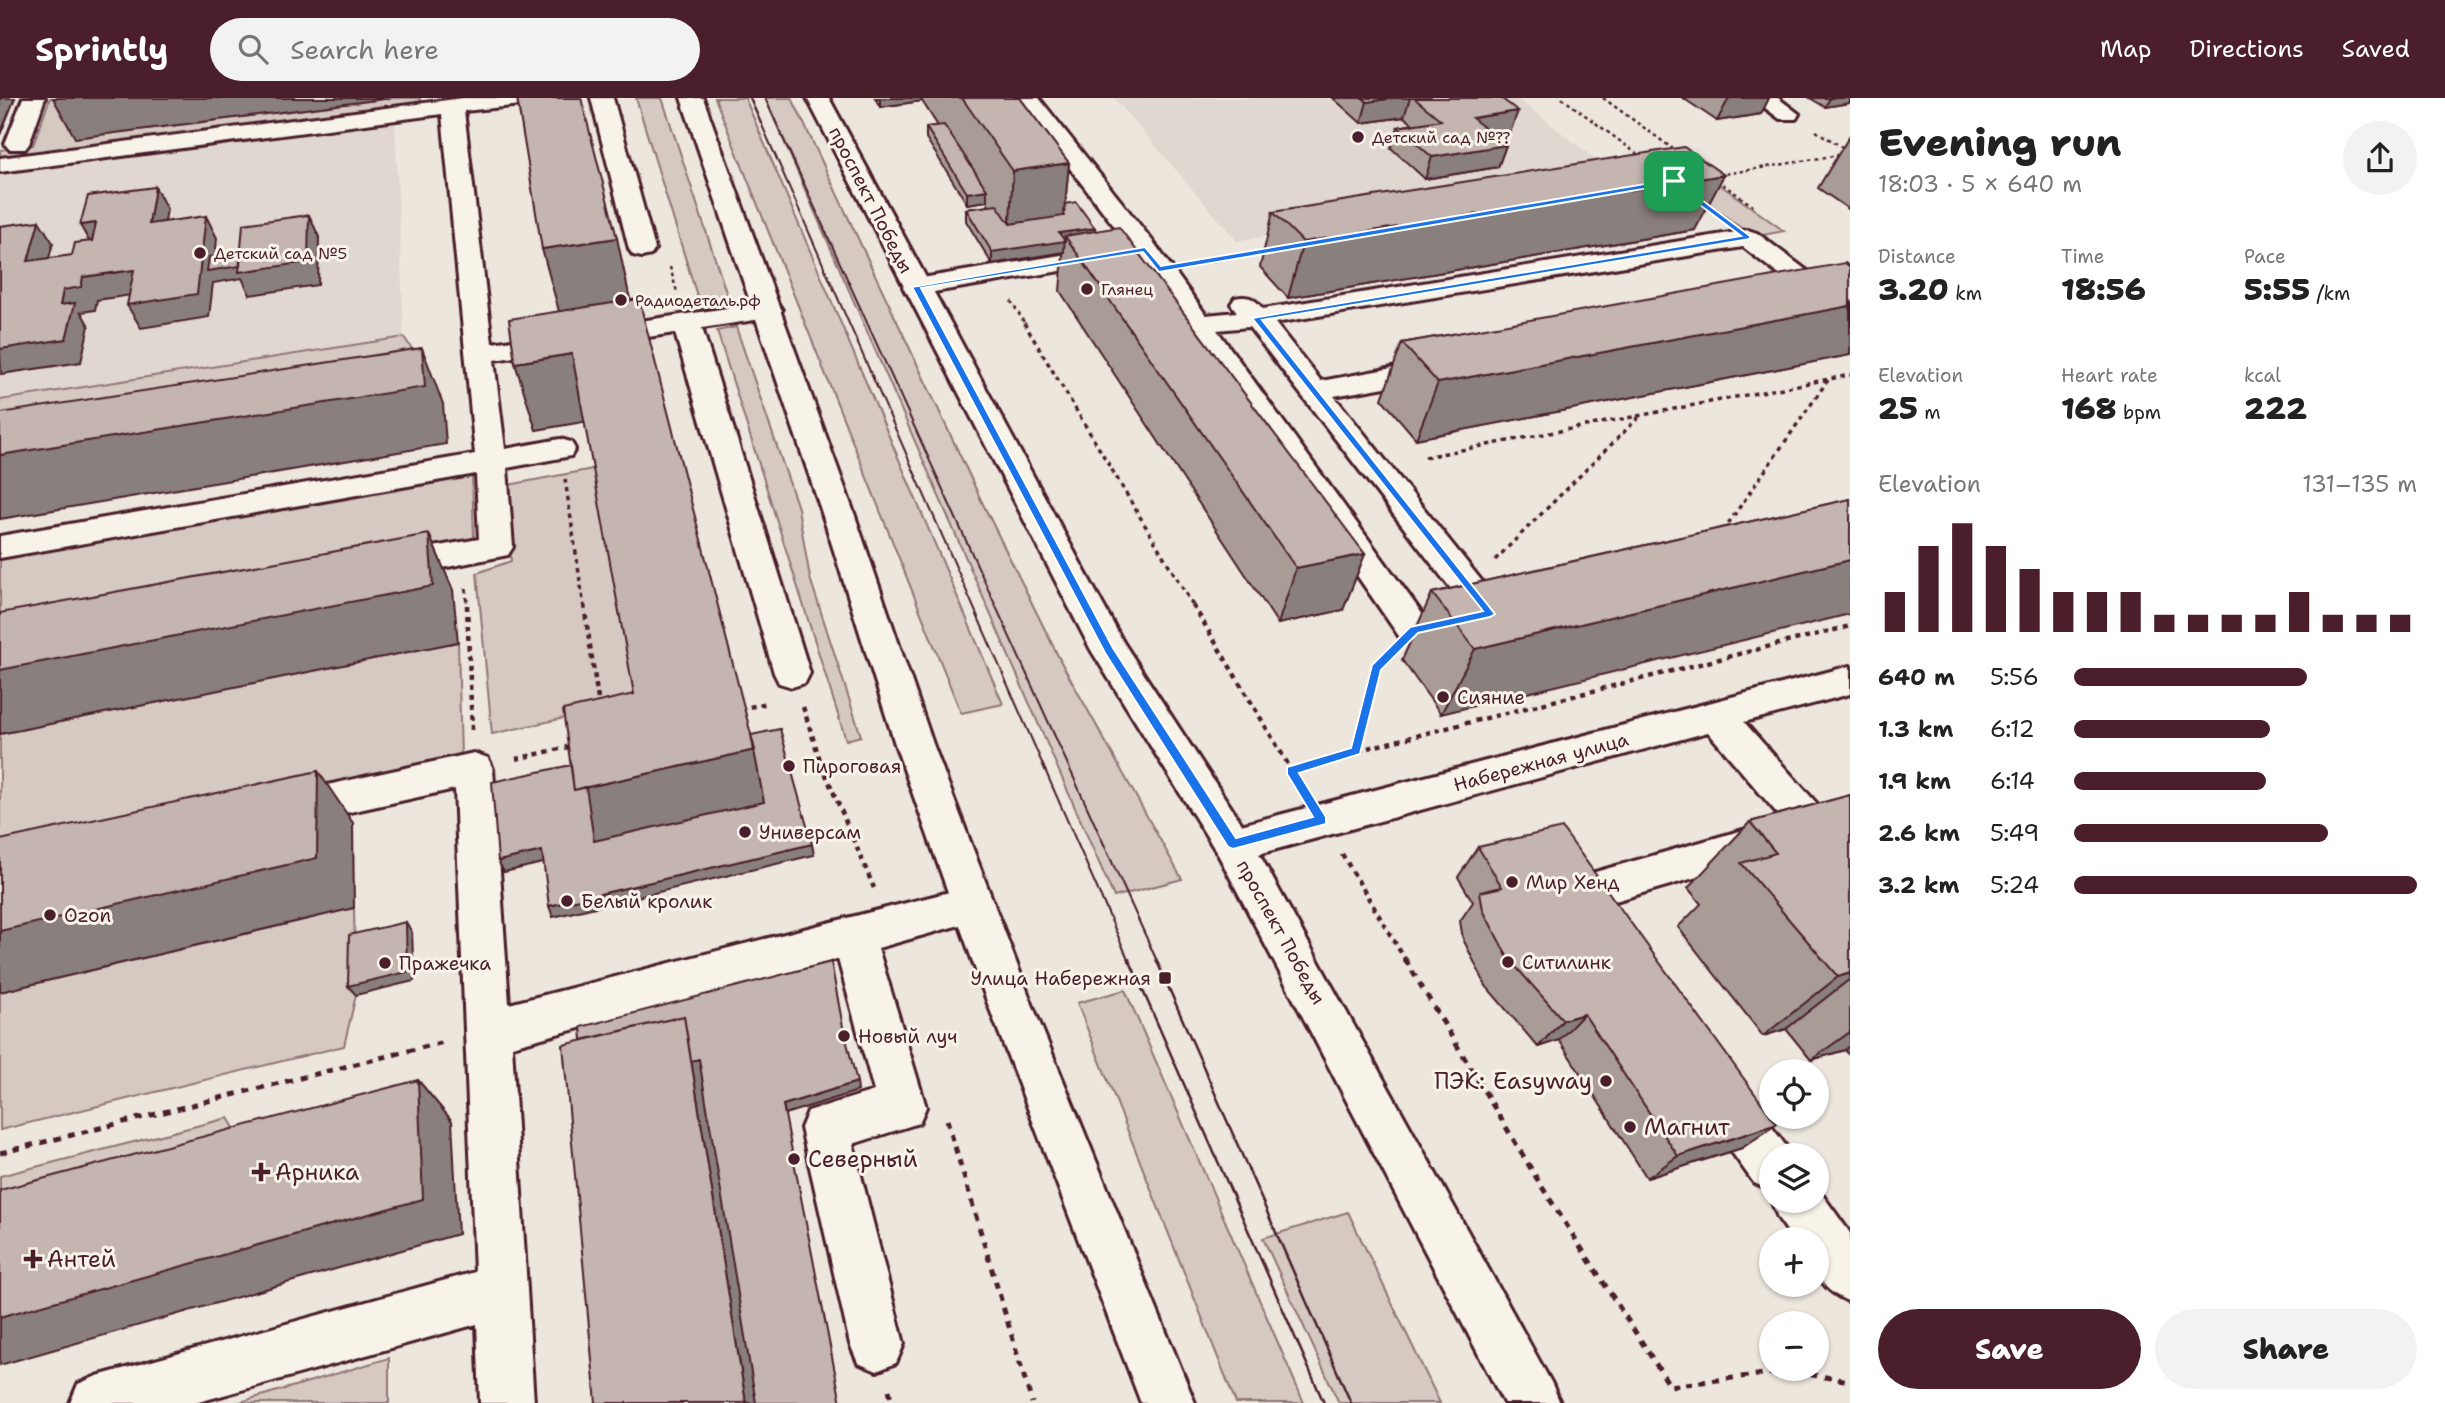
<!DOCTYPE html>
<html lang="en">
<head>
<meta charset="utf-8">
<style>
  :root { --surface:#fff; --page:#f2f2f2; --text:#222; --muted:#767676; --accent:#4a1f2b }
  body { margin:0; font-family:"Shantell Sans",sans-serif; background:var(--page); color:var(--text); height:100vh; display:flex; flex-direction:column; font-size:26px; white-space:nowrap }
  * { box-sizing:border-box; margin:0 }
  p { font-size:23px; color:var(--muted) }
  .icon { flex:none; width:38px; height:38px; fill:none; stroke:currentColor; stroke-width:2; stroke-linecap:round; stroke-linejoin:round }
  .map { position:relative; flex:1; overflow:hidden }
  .side { display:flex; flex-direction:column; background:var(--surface); width:595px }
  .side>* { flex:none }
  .fabs { position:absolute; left:1759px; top:961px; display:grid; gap:14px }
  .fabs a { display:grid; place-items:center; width:70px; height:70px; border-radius:50%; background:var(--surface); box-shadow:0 2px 5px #0004; font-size:35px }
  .pin { position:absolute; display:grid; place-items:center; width:60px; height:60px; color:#fff; margin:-30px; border-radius:14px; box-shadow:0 4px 10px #0006 }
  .round { display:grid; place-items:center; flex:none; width:74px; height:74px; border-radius:37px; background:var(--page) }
  .head { display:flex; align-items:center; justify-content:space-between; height:119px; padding:0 28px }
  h1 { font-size:38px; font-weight:800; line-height:52px }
  .metrics { display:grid; grid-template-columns:repeat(3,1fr); gap:10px; height:119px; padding:7px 28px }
  .metrics div { display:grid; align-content:center }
  .metrics b { font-size:30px; font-weight:800 }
  .metrics small { font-size:19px; font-weight:400 }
  .metrics p { font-size:19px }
  .chart { height:196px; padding:14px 28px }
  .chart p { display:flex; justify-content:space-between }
  .chart svg { width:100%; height:126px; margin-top:7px; stroke:var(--accent); stroke-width:6 }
  .button { display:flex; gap:14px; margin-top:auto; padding:14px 28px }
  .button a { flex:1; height:80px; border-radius:42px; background:var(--accent); color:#fff; font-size:28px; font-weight:800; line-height:80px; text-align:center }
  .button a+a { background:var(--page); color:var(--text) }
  ul { padding:0 28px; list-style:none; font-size:23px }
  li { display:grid; grid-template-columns:112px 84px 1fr; align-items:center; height:52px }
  li i { height:18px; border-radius:9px; background:var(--accent) }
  header { display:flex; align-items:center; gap:42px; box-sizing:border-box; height:98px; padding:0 35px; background:var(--accent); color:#fff }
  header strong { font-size:33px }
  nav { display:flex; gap:38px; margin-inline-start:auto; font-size:24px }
  .search { width:490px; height:63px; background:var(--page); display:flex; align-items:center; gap:18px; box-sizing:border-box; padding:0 24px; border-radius:38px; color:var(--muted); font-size:26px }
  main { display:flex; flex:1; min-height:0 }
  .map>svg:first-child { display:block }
</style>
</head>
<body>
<header>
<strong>Sprintly</strong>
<div class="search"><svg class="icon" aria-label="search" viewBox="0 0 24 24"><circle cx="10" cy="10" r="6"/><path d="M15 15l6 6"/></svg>Search here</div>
<nav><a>Map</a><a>Directions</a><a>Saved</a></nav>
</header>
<main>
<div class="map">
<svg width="1850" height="1305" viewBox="0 0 1850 1305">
  <rect width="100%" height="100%" fill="#ece6dd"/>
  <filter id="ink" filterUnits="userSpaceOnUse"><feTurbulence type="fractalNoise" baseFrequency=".0143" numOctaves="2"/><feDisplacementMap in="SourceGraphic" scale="14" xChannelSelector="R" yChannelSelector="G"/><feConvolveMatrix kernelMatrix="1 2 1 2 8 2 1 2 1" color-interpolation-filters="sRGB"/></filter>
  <g filter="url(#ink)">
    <!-- built -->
    <path fill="#e0d7d0" d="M1114,0H1517L1618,79L1237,143Z
      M395,23L404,239L0,302V72Z"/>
    <!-- green -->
    <path fill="#d5c9c2" stroke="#907476" stroke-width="2" d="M50,0H130L75,40L392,0H420L421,19L0,72V52L33,47Z
      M636,0H662L730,206L701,211Z
      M715,0H745L1003,606L961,615Z
      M765,0H792L981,402L1061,564L1182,781L1114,799Z
      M1712,81L1784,133L1753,139L1681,85Z
      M736,229L798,410L810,480L861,638L846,642L717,233Z
      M404,239L426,272L0,342V302Z
      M598,370L642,603L492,636L477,475L511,463L503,388Z
      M472,377L474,440L0,527V460Z
      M458,544L461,661L0,760V636Z
      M354,810L356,897L344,948L0,1032V894Z
      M1125,892L1304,1305H1236L1077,905Z
      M228,1020L261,1074L0,1145V1078Z
      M1348,1114L1440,1305H1339L1263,1140Z
      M389,1260V1305H237Z"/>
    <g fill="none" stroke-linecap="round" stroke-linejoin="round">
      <defs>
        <path id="minor" d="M23,0H45L29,46L25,51H9L5,46Z
          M463,0H533L530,5L522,7L464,13L492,245L768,204L778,206L782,212L778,218L768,220L702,230L810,575L805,585L792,589L779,585L774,575L675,235L494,262L505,351L560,341L571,344L575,351L571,358L507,370L513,449L508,457L387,481L375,477L370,469L375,461L387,457L479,441L476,376L0,460V438L475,356L442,16L0,74V60Z
          M591,0H613L655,151L651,157L642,159L633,157L629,151Z
          M1016,0H1039L1154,145L1206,217L1237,214L1231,206L1235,200C1249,197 1254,200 1263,211L1748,132L1757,135L1850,205V226L1840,224L1743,149L1275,225L1321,283L1442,261L1452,264L1456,270L1452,276L1442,279L1334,298L1508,516L1502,525L1490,529L1481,526L1478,530C1455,537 1425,548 1401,541L1138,160L916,197L906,195L903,189L906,183L916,181L1128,146ZM1249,229L1465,509L1423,517L1217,232Z
          M1752,0H1778L1799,16L1796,21H1780Z
          M1850,568V596L1744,624L1827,717L1833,729L1827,741L1605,806L1608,814L1602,827C1573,838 1566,821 1554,797L1560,784L1782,721L1708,634L1233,763L1219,758L1213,746L1219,734L1233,729Z
          M474,655L488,660L493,671L509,906L973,788L988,793L994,806L988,819L878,850L926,1009L919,1025L853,1046L904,1246L896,1265L877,1273L858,1265L850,1246L801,1030L808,1013L874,993L838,861L512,948L534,1305H480L477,1226L195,1305H70L78,1286L97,1278L475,1174L455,691L286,728L272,724L266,712L272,700L286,696Z
          M1721,976L1738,983L1788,1051L1791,1057H1771V1092L1754,1085L1704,1015L1697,999L1704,983Z
          M1816,1088L1850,1135V1204C1816,1190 1816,1174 1816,1141H1793L1778,1120L1771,1102H1816Z"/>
        <path id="major" d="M681,0H703L854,415L933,646L1032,906L1195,1305H1141L988,906L895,646L822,415Z
          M807,0H829L1123,544L1247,734L1552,1286L1560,1305H1504L1219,758L1091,552Z"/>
      </defs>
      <!-- minor casing -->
      <use href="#minor" stroke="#4a1f2b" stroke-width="6"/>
      <!-- major casing -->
      <use href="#major" stroke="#4a1f2b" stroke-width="6"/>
      <!-- path-far3 -->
      <path stroke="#4a1f2b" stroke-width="2.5" stroke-dasharray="3.5 3.5" stroke-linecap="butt" d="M1562,0L1640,58
        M1603,0L1676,53
        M1816,33L1847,52
        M1719,77L1850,55
        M1717,82L1753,108
        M1198,165L1269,153
        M670,169L677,194
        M1011,203L1025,226"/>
      <!-- path-far2 -->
      <path stroke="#4a1f2b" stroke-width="3.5" stroke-dasharray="4.5 4.5" stroke-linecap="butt" d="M1024,225L1194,509
        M1425,359L1850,277
        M565,381L584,509
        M1723,433L1828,282
        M1495,462L1640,318
        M466,490L467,509"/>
      <!-- path-far1 -->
      <path stroke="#4a1f2b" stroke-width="4.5" stroke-dasharray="5 5" stroke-linecap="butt" d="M467,507L472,632
        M584,507L599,608
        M1193,507L1301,688
        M803,609L821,665L874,790
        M740,611L768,605
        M1356,653L1376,570L1389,558
        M516,661L572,648
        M1291,672L1356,653L1850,528
        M1342,756L1406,863"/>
      <!-- path -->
      <path stroke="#4a1f2b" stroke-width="5" stroke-dasharray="7 7" stroke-linecap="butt" d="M1405,861L1542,1089L1670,1288L1788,1273L1850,1283
        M947,1022L1032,1305
        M0,1055L444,944
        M889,1292L892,1305"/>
      <!-- minor -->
      <use href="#minor" fill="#f7f3e8" fill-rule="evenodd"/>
      <!-- major -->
      <use href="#major" fill="#f7f3e8" fill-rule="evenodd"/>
      <!-- tram-far1 -->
      <path stroke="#4a1f2b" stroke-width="2" d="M750,0L1129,863
        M765,0L1157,863"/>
      <!-- tram -->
      <path stroke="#4a1f2b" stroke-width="2.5" d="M1129,861L1324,1305
        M1156,861L1351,1305"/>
    </g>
    <!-- wall -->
    <path fill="#a99c97" stroke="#4a1f2b" stroke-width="2" d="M875,0H1020L1069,65L1065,106L1095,133L1365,456L1343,512L1278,526L1060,193L1064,146V154L992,166L966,123V111L989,108L987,103L967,106L926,40V29L938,28L922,3L880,9Z
      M1333,0H1501L1510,35L1494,37L1506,47L1498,69L1425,81L1391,50L1398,29L1413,26L1404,19L1361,25Z
      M1683,0H1769L1761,16L1717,23Z
      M1810,0H1850V5L1825,9Z
      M1850,37V112L1818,90Z
      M1273,114L1695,132L1288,200L1260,169Z
      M1850,169V257L1416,341L1382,301L1402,245Z
      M1850,401L1441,616L1402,562L1432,495Z
      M1850,697V958L1845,952L1811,962L1786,931L1763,938L1678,829L1701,806L1688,790L1750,724Z
      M1478,749L1742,1050L1647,1080L1559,942L1538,949L1486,888L1463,841L1460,823L1473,804L1458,779Z"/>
    <!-- shaded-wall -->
    <path fill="#897f7b" stroke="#4a1f2b" stroke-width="2" d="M0,0H15L0,37Z
      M53,0H392L75,40Z
      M880,0H922V3L880,9Z
      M1394,0H1410L1404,19L1361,25L1367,4Z
      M1729,0H1769L1761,16L1717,23Z
      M1830,0H1850V5L1825,9Z
      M1518,13L1510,35L1465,42L1472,20Z
      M1506,47L1498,69L1425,81L1432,59Z
      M1069,65L1063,130L1009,138L1013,73Z
      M1724,77L1695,132L1288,200L1303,144Z
      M155,89L167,111L161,148L149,126Z
      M987,92V103L967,106V95Z
      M309,117L319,139L318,187L250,197L242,180L213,185L209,219L141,230L127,207L206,118L217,140L214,172Z
      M39,123L53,145L42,186L28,163Z
      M96,125L93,150L80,127Z
      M1095,130L1094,141L1065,138L1064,154L992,166V154L1059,135Z
      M617,140L631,206L560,217L542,151Z
      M134,172L146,195L97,202L95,212L81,214L89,228L81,264L1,276L0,251L60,207L63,192L83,179Z
      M1850,208V257L1416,341L1438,285Z
      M422,250L443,306L446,346L0,421V357Z
      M572,256L589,323L536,332L515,265Z
      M429,436L453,492L458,544L0,636V572Z
      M1365,456L1343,512L1278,526L1296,470Z
      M1850,462V516L1441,616L1475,551Z
      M755,652L766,715L598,754L574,692Z
      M318,673L353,725L354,810L0,894V833Z
      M812,746L814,757L553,819L549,808Z
      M542,753L547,764L504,774L498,763Z
      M406,824L412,834L414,883L356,897L348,888Z
      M1850,875V881L1786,931L1763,938L1838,879Z
      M1584,916L1559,942L1538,949L1563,922Z
      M684,918L703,970L758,1305H746Z
      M1850,934V948L1845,952L1811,962Z
      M418,982L452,1023L458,1136L0,1267V1219Z
      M857,984L858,993L785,1016L783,1007Z
      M1777,1026L1742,1050L1647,1080L1678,1058Z"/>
    <!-- building -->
    <path fill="#c4b5b0" stroke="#4a1f2b" stroke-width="2" d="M517,0H581L617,140L542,151Z
      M962,0H1020L1069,65L1013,73Z
      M1363,0H1394L1367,4Z
      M1414,0H1501L1518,13L1472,20L1506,47L1432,59L1398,29L1441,22Z
      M944,27L987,92L967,95L926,29Z
      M1684,49L1724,77L1303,144L1273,114Z
      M155,89L149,126L206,118L197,196L127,207L134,172L83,179L81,189L63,192L60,207L75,205L66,241L0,251V128L39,123L28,163L72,157L75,145L92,143L96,125L80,127L88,98Z
      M1076,104L1095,130L1059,135L1065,143L992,154L966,111L997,107L1010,126L1064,118L1065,106Z
      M309,117L308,164L239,174L243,126Z
      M1119,129L1365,456L1296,470L1065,138Z
      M241,154L240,168L207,173L209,159Z
      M1845,165L1850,169V208L1438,285L1402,245Z
      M639,201L755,652L574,692L563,612L634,596L572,256L515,265L509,221Z
      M422,250L425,289L0,357V315Z
      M1850,401V462L1475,551L1432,495Z
      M429,436L433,488L0,572V515Z
      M780,631L812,746L549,808L542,753L498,763L492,684L571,667L574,692L586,689L594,743L764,704L751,637Z
      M318,673L317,760L0,833V742Z
      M1850,697V875L1838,879L1741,765L1776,755L1750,724Z
      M1562,730L1771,1018L1777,1026L1678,1058L1584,916L1563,922L1508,860L1483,812L1480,794L1502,789L1478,749Z
      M406,824L407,874L348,888L349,837Z
      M831,864L843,929L857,984L783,1007L841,1305H756L699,961L691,963L684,918L582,942L581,929Z
      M684,918L746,1305H596L563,947Z
      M418,982L423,1101L0,1219V1092Z"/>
  </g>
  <!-- route -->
  <path fill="#1a73e8" stroke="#fff" stroke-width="2" fill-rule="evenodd" d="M1674,81L1750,138V141L1262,222L1495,516L1490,519L1418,535L1381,572L1360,656L1299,675L1326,719V726L1233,751L1228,749L1105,555L912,189L1145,149L1161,168ZM1672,86L1741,138L1252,220L1483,513L1410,529L1372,567L1351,650L1287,669V676L1313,719L1236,740L1113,550L921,190L1143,154L1159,174Z"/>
  <!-- markers -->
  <g fill="#4a1f2b" stroke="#f7f3e8" stroke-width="2.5">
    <circle cx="1358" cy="39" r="7"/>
    <circle cx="200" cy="155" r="7"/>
    <circle cx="1087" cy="191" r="7"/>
    <circle cx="621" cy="202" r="7"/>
    <circle cx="1443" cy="599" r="7"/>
    <circle cx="789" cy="668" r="7"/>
    <circle cx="745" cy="734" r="7"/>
    <circle cx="1512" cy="784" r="7"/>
    <circle cx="567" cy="803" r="7"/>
    <circle cx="50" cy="817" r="7"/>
    <circle cx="1508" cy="864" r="7"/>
    <circle cx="385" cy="865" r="7"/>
    <rect x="1158" y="873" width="14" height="14" rx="3.5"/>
    <circle cx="844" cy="938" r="7"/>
    <circle cx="1606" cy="983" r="7"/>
    <circle cx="1630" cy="1029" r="7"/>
    <circle cx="794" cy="1061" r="7"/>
    <path d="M257.5 1063.5h7v7h7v7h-7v7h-7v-7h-7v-7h7z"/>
    <path d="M29.5 1150.5h7v7h7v7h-7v7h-7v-7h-7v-7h7z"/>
  </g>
  <g text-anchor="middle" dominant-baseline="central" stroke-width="6" stroke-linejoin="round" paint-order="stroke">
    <!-- far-poi labels -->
    <g font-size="16" fill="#4a1f2b" stroke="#f7f3e8" text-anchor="start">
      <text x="1372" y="39">Детский сад №??</text>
      <text x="214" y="155">Детский сад №5</text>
      <text x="1101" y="191">Глянец</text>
      <text x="635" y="202">Радиодеталь.рф</text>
    </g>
    <!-- street labels -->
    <g font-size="19" fill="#4a1f2b" stroke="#f7f3e8">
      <text transform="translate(871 102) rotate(63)">проспект Победы</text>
      <text transform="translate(1541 664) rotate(-15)">Набережная улица</text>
      <text transform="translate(1281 834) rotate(61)">проспект Победы</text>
    </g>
    <!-- poi labels -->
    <g font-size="19" fill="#4a1f2b" stroke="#f7f3e8" text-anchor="start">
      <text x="1457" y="599">Сияние</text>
      <text x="803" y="668">Пироговая</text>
      <text x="759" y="734">Универсам</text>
      <text x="1526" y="784">Мир Хенд</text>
      <text x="581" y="803">Белый кролик</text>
      <text x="64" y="817">Ozon</text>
      <text x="1522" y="864">Ситилинк</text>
      <text x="399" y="865">Пражечка</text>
      <text x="1151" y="880" text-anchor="end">Улица Набережная</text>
      <text x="858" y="938">Новый луч</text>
    </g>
    <!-- near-poi labels -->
    <g font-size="23" fill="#4a1f2b" stroke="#f7f3e8" text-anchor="start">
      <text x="1592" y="983" text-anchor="end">ПЭК: Easyway</text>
      <text x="1644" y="1029">Магнит</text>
      <text x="808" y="1061">Северный</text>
      <text x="275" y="1074">Арника</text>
      <text x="47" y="1161">Антей</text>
    </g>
  </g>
</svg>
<div class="fabs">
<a><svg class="icon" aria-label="locate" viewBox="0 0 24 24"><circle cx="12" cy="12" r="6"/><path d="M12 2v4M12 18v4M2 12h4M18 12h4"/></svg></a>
<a><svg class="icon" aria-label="layers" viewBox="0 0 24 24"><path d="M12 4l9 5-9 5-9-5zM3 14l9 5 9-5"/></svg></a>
<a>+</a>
<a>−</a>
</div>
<div class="pin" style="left:1674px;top:83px;background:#1e9e55"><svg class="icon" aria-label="arrive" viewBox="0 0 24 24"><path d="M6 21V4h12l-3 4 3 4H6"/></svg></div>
</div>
<section class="side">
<div class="head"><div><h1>Evening run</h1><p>18:03 · 5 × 640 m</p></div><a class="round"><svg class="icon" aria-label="share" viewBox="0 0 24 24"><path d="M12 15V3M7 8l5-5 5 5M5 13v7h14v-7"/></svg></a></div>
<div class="metrics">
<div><p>Distance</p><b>3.20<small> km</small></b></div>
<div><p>Time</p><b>18:56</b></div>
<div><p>Pace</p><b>5:55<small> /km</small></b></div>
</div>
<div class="metrics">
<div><p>Elevation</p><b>25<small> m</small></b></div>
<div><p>Heart rate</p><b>168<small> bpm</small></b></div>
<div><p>kcal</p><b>222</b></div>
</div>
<div class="chart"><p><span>Elevation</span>131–135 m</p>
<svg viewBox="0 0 160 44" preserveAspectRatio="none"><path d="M5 44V30M15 44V14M25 44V6M35 44V14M45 44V22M55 44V30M65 44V30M75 44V30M85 44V38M95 44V38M105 44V38M115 44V38M125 44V30M135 44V38M145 44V38M155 44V38"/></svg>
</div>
<ul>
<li><b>640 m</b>5:56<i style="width:68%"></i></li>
<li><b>1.3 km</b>6:12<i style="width:57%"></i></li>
<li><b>1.9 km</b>6:14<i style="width:56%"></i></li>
<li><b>2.6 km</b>5:49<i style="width:74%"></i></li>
<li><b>3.2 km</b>5:24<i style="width:100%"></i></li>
</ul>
<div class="button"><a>Save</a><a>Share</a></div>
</section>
</main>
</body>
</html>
